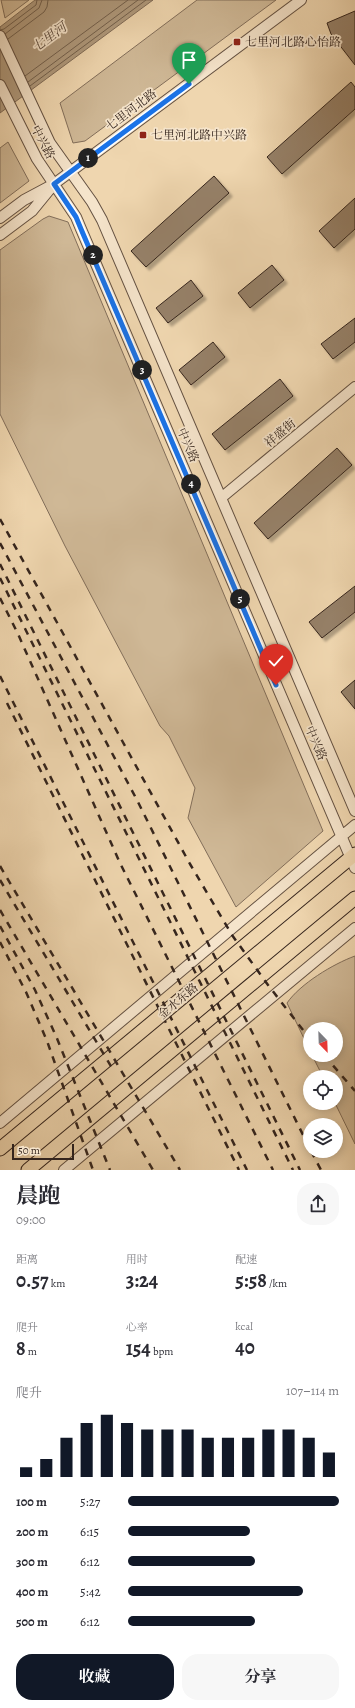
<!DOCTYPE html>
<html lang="zh">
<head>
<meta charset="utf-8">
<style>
  :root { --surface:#fff; --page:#f7f7f7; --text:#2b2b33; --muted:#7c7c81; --accent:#111827 }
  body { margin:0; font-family:Alegreya,"Noto Serif SC",serif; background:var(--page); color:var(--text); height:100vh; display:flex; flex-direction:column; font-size:15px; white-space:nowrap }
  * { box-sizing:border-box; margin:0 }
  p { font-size:13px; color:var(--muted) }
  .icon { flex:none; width:22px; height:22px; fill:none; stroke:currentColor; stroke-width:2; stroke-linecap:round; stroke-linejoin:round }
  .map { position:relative; height:1170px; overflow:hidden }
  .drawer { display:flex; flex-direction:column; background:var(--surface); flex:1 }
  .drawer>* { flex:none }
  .needle { width:26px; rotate:157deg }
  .controls { position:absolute; left:303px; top:1022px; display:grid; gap:8px }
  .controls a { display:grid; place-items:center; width:40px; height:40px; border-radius:50%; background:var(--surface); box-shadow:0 2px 10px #0003; font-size:20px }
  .scale { position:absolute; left:12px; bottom:10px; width:62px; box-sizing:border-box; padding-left:4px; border:2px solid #35251d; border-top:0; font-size:11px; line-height:14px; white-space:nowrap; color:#35251d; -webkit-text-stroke:3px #f5e4cb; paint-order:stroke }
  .pin { position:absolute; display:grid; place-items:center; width:34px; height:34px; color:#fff; margin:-41px -17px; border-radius:50% 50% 50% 0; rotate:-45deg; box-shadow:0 0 4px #0007 }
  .pin .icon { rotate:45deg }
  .km { position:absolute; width:20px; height:20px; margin:-10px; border-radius:50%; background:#222; color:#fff; font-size:11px; line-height:20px; text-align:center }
  .round { display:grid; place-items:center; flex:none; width:42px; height:42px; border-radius:16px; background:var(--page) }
  .head { display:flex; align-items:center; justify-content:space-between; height:68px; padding:0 16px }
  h1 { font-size:22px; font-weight:700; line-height:30px }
  .stats { display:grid; grid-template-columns:repeat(3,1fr); gap:6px; height:68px; padding:4px 16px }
  .stats div { display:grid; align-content:center }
  .stats b { font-size:20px; font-weight:700 }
  .stats small { font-size:11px; font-weight:400 }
  .stats p { font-size:11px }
  .chart { height:112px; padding:8px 16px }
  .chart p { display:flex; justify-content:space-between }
  .chart svg { width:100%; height:72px; margin-top:4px; stroke:var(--accent); stroke-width:6 }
  .primary-button { display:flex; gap:8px; margin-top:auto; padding:8px 16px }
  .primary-button a { flex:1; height:46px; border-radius:16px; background:var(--accent); color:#fff; font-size:16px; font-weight:700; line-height:46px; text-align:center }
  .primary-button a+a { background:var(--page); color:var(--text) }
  ul { padding:0 16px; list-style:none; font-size:13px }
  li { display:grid; grid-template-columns:64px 48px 1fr; align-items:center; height:30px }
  li i { height:10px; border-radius:5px; background:var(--accent) }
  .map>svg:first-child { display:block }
</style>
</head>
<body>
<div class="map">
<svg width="355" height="1170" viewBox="0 0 355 1170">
  <defs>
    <filter id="shadow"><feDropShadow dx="3.5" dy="3.5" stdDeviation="1" flood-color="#0004"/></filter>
  </defs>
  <rect width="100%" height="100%" fill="#efd6af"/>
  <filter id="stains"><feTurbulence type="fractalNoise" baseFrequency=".005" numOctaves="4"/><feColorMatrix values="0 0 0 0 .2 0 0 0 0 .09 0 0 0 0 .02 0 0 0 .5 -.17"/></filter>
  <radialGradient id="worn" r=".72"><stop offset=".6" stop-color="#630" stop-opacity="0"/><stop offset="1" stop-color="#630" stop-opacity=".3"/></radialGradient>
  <!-- green -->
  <path fill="#cfb896" stroke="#826e5a" d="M1,0H29L5,18Z
    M197,0H276L85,141L73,143L60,103Z
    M8,142L29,181L0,203V148Z
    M49,216L68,222L323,831L236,907L188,818L195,788L169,736L160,726L65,546L0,414V250L43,219Z
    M355,956V1144L335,1103L336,1077H323L312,1055H336V1029H310V1051L287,1003C300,984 333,964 355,956Z"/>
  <!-- water -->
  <path fill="#b09a7d" stroke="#7f6b57" d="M35,0H153L0,113V27Z"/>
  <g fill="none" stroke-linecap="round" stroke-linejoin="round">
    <!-- shore -->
    <path stroke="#72604d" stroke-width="1" d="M0,30L4,29L36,5L37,0
      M5,34L39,8L42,0
      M8,39L44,12L47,7L48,0
      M25,76L128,0
      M28,82L138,0
      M30,86L146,0"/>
  </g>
  <!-- building -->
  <path fill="#968169" stroke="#35251d" filter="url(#shadow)" d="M355,11V65L331,34L327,23Z
    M351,82L355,87V109L282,174L267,157Z
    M214,176L229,193L146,267L131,251Z
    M355,198V229L334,248L319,231Z
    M272,265L284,280L250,308L238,293Z
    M191,280L203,296L168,323L156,308Z
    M355,318V342L333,359L321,344Z
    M213,342L225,357L191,385L179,370Z
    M280,379L293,396L225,450L212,434Z
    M337,448L352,465L268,539L254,523Z
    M355,586V612L322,638L309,622Z
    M355,680V709L341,692Z"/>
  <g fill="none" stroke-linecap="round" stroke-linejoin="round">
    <defs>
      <path id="minor" d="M0,36L50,143L92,202L102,220L355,811
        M0,85L37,159L76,217L81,229L355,868
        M0,218L24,200L54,184L301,0
        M0,235L32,211L50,189
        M221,498L355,387
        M0,1123L355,825
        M64,1170L355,928"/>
      <path id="major" d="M0,1149L355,854
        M28,1170L355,898"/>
    </defs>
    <!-- minor casing -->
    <use href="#minor" stroke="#645142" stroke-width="12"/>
    <!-- major casing -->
    <use href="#major" stroke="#35251d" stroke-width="15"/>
    <!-- minor -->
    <use href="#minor" stroke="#f5e4cb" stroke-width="10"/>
    <!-- major -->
    <use href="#major" stroke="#efd6af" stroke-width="13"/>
    <!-- rail -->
    <path stroke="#35251d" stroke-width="2.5" stroke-dasharray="7 7" stroke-linecap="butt" d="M0,519L190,864L232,935L268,985L310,1039
      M0,543L137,800L310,1149
      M0,564L300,1170
      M0,578L293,1170
      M0,598L18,634L120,863L273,1170
      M0,676L247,1170
      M7,703L239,1170
      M0,866L180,1170
      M0,880L112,1068
      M0,910L153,1170
      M0,926L35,990L56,1036L110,1170
      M0,942L26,992L47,1041L93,1170
      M324,1055L355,1091
      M311,1151L321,1170"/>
  </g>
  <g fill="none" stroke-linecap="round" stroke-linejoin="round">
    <defs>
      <path id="route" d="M189,84L54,184L76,217L81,229L276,685"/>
    </defs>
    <!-- route casing -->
    <use href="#route" stroke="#fff" stroke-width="8"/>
    <!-- route -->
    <use href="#route" stroke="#1a73e8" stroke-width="5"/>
  </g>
  <!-- markers -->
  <g fill="#8f2418" stroke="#f5e4cb" stroke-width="1.5">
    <rect x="233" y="38" width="8" height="8" rx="2"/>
    <rect x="139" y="131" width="8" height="8" rx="2"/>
  </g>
  <g text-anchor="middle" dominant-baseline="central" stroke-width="3.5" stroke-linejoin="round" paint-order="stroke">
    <!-- poi labels -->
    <g font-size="12" fill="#35251d" stroke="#f5e4cb" text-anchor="start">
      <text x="245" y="42">七里河北路心怡路</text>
      <text x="151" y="135">七里河北路中兴路</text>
    </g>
    <!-- street labels -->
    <g font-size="12" fill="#35251d" stroke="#f5e4cb">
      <text transform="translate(131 110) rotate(-37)">七里河北路</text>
      <text transform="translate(43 142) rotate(62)">中兴路</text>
      <text transform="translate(280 433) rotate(-40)">祥盛街</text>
      <text transform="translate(188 445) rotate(67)">中兴路</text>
      <text transform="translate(316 743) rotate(67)">中兴路</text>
      <text transform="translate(178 1001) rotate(-40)">金水东路</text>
    </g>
    <!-- water labels -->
    <g font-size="13" font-style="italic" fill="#5a483a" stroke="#f5e4cb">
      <text transform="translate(49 37) rotate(-37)">七里河</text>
    </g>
  </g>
  <rect width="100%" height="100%" filter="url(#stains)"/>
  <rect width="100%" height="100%" fill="url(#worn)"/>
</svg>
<div class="controls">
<a><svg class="needle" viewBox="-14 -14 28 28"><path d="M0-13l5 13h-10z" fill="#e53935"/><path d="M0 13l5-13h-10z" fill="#7c7c81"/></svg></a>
<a><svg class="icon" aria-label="locate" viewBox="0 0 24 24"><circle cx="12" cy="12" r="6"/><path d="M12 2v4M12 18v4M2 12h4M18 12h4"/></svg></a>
<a><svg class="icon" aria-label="layers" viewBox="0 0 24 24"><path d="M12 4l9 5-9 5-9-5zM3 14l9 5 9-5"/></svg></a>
</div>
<div class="scale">50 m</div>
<div class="pin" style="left:189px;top:84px;background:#1e9e55"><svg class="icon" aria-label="arrive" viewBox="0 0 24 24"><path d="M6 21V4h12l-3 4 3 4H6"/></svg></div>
<div class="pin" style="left:276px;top:685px;background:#d93025"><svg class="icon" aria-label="check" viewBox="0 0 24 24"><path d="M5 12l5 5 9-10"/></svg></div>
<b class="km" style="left:88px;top:158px">1</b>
<b class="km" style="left:93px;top:255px">2</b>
<b class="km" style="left:142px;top:370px">3</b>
<b class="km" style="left:191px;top:484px">4</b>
<b class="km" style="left:240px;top:599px">5</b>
</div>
<section class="drawer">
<div class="head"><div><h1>晨跑</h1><p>09:00</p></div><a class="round"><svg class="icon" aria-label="share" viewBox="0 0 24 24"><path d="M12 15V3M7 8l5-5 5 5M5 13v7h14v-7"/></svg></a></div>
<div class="stats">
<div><p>距离</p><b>0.57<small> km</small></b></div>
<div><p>用时</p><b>3:24</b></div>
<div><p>配速</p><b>5:58<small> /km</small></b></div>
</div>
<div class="stats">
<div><p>爬升</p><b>8<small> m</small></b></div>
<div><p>心率</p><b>154<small> bpm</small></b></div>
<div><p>kcal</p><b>40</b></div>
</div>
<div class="chart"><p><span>爬升</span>107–114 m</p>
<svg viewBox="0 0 160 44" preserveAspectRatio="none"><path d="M5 44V38M15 44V33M25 44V20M35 44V11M45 44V6M55 44V11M65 44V15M75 44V15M85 44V15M95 44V20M105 44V20M115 44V20M125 44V15M135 44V15M145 44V20M155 44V29"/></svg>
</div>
<ul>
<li><b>100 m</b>5:27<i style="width:100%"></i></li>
<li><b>200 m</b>6:15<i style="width:58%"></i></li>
<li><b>300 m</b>6:12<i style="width:60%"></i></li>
<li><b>400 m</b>5:42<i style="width:83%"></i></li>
<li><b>500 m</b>6:12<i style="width:60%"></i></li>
</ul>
<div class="primary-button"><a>收藏</a><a>分享</a></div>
</section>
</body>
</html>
